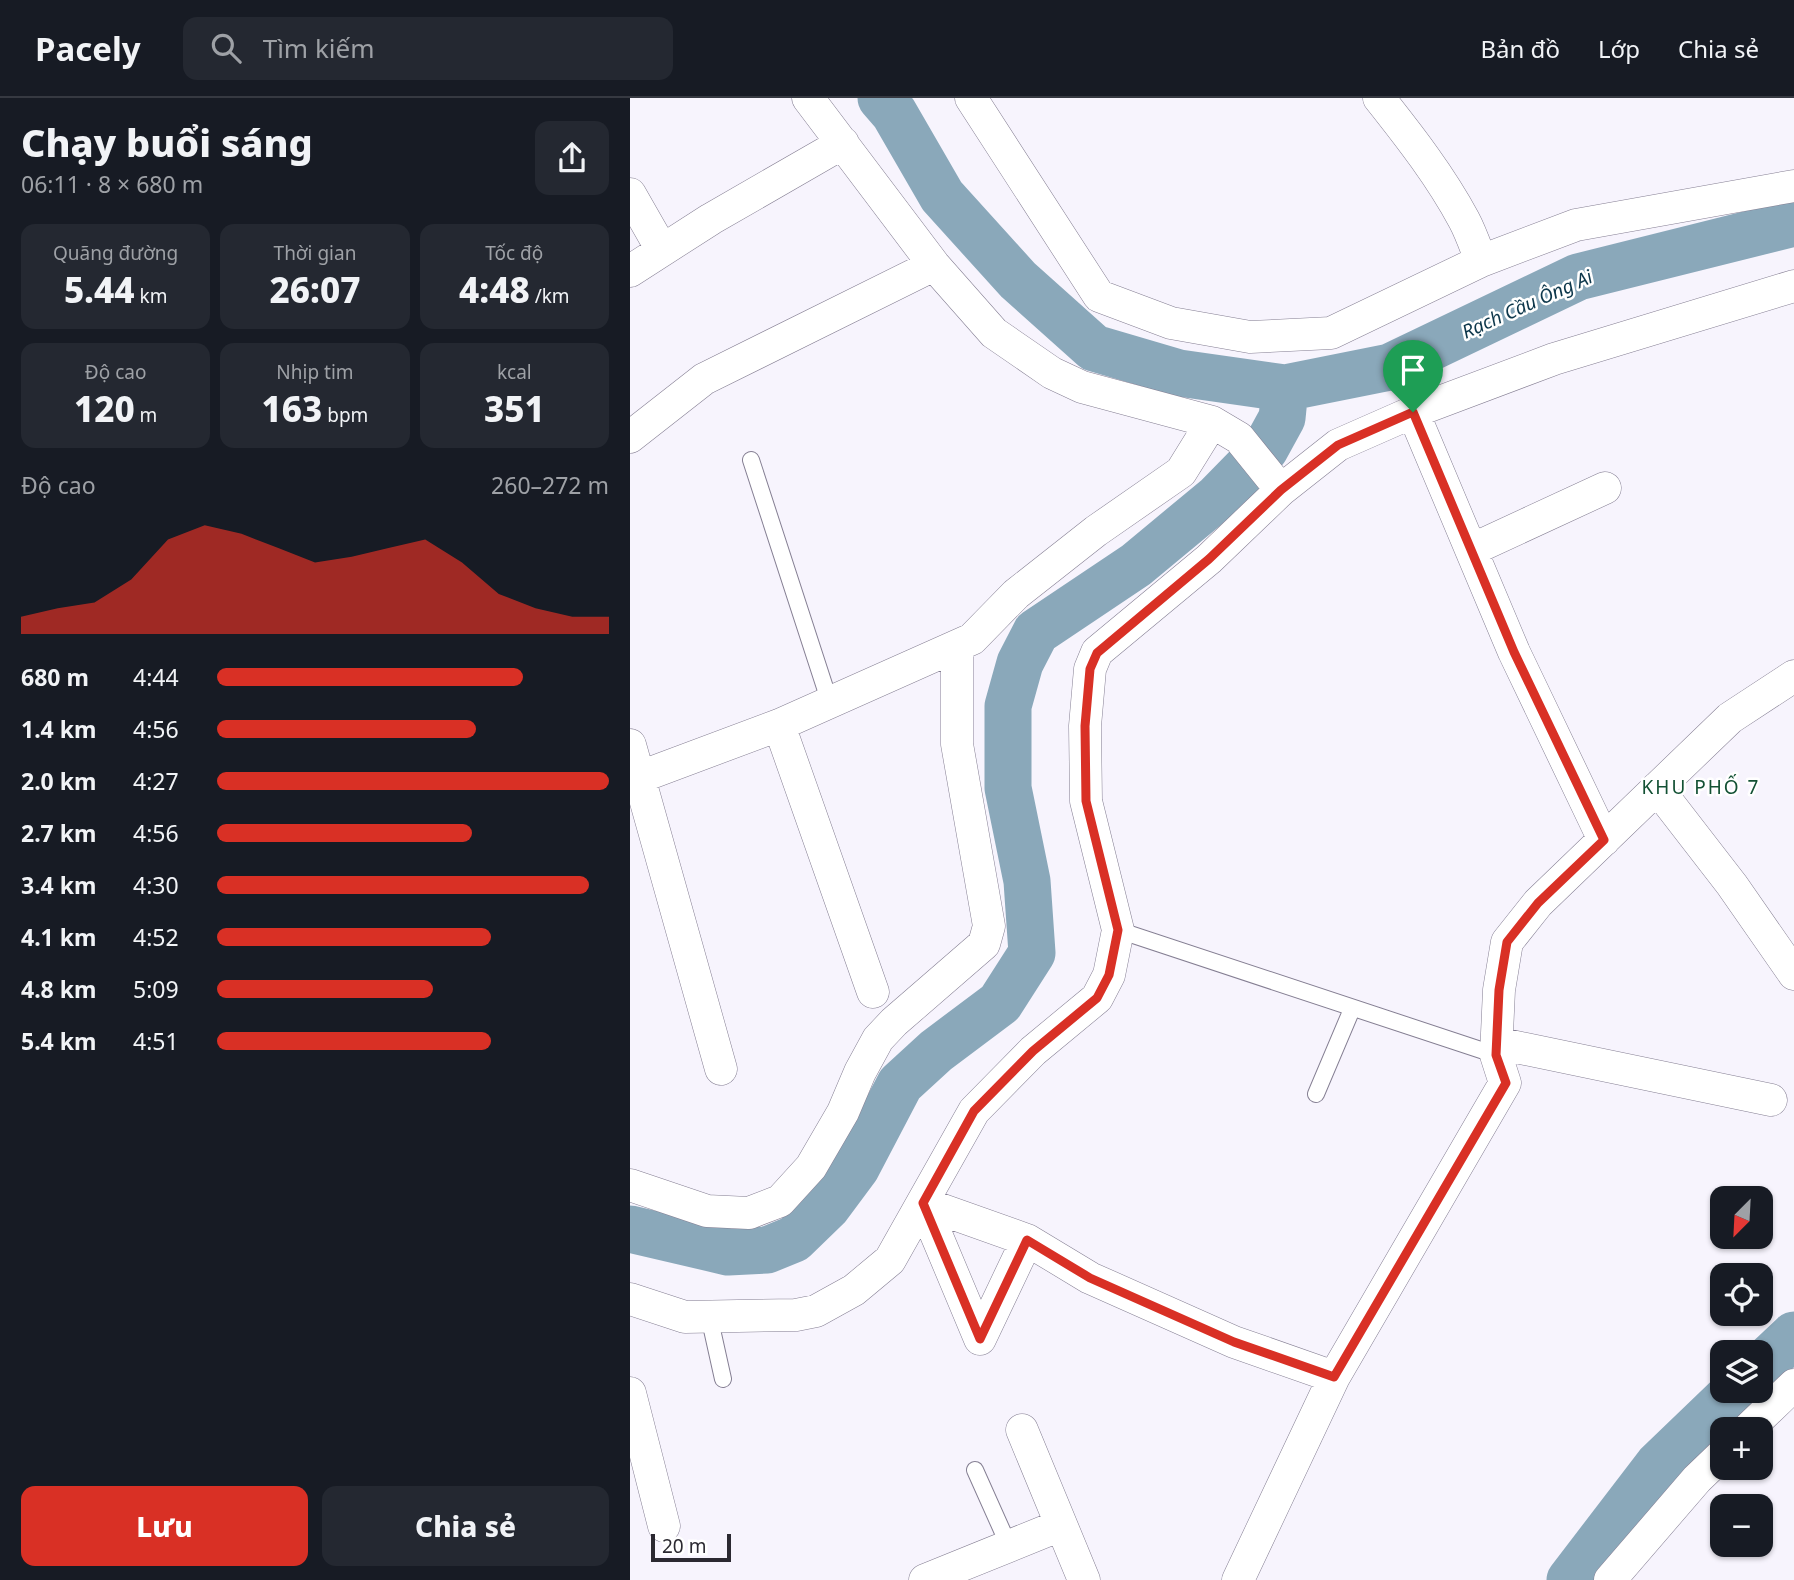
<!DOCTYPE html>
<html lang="vi">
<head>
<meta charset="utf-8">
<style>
  :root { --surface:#171b24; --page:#242831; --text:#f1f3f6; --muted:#9ea1a6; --line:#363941; --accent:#d93025 }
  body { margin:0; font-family:"Noto Sans",sans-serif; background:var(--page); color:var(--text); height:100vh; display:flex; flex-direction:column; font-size:26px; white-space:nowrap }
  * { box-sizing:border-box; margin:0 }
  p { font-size:23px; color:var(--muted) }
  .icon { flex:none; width:38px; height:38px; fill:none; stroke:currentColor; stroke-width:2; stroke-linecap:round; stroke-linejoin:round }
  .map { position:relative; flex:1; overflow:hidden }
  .drawer { display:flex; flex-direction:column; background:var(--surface); width:630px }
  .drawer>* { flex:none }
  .needle { width:46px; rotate:204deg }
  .controls { position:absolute; left:1080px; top:1088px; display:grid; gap:14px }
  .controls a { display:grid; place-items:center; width:63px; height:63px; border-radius:14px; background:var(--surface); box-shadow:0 2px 5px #0004; font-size:35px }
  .scale { position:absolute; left:21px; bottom:18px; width:80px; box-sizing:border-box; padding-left:7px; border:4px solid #2b2931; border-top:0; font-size:19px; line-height:24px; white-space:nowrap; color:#2b2931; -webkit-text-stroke:5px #fff; paint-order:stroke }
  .pin { position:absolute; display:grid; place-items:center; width:60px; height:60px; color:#fff; margin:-72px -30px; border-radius:50% 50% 50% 0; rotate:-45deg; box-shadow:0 0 7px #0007 }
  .pin .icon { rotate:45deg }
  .round { display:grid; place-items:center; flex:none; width:74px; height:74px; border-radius:14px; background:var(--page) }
  .head { display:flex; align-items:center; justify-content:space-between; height:119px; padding:0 21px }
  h1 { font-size:38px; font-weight:800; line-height:52px }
  .figures { display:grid; grid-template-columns:repeat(3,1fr); gap:10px; height:119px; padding:7px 21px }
  .figures div { display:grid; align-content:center; border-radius:14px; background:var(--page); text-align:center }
  .figures b { font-size:35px; font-weight:800 }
  .figures small { font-size:19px; font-weight:400 }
  .figures p { font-size:19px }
  .chart { height:196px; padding:14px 21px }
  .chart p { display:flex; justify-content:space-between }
  .chart svg { width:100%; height:126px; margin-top:7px; fill:var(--accent); opacity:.7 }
  .action { display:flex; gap:14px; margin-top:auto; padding:14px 21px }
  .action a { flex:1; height:80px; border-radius:14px; background:var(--accent); color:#fff; font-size:28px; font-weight:800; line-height:80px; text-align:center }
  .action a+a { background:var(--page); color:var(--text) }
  ul { padding:0 21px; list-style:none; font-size:23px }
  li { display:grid; grid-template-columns:112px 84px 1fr; align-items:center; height:52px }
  li i { height:18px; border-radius:9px; background:var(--accent) }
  header { display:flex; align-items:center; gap:42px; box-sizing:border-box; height:98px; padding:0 35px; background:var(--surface); border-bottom:2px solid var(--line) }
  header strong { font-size:33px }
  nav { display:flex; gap:38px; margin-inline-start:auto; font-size:24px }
  .search { width:490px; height:63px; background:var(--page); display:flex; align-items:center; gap:18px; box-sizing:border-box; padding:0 24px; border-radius:14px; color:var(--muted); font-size:26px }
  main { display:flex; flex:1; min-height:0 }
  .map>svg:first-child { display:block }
</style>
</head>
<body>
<header>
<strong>Pacely</strong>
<div class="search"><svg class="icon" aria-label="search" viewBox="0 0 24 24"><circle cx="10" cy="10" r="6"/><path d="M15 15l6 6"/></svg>Tìm kiếm</div>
<nav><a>Bản đồ</a><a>Lớp</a><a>Chia sẻ</a></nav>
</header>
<main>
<section class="drawer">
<div class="head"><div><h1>Chạy buổi sáng</h1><p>06:11 · 8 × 680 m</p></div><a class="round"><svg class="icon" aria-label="share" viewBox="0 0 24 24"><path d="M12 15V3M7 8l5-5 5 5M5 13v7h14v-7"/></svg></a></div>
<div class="figures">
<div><p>Quãng đường</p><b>5.44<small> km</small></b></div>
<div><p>Thời gian</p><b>26:07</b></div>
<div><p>Tốc độ</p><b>4:48<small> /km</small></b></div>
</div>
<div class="figures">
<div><p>Độ cao</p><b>120<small> m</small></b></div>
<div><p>Nhịp tim</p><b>163<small> bpm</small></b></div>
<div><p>kcal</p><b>351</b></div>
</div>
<div class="chart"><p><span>Độ cao</span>260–272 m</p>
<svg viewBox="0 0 160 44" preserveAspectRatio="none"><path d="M0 44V38L10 35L20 33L30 25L40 11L50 6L60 9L70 14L80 19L90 17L100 14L110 11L120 19L130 30L140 35L150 38L160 38V44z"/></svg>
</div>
<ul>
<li><b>680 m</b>4:44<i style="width:78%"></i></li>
<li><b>1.4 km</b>4:56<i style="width:66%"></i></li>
<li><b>2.0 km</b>4:27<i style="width:100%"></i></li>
<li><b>2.7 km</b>4:56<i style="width:65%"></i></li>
<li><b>3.4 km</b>4:30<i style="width:95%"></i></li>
<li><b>4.1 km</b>4:52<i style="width:70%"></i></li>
<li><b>4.8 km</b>5:09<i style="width:55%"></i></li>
<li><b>5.4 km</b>4:51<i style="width:70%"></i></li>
</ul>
<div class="action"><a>Lưu</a><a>Chia sẻ</a></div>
</section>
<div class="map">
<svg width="1164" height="1482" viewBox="0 0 1164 1482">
  <rect width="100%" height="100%" fill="#f7f4fd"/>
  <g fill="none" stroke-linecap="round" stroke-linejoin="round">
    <!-- river -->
    <path stroke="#8aa8ba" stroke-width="47" d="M251,0L264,15L312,98L388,182L464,250L549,275L655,290L760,269L948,179L1164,125
      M0,1131L98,1154L137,1152L164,1141L197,1109L226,1070L270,986L306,953L370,905L402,855L397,783L378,690V608L390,565L406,534L506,467L588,399L635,351L652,320L655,290
      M1130,1269L1164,1237
      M940,1482L1028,1367L1105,1293"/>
    <defs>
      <path id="service" d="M121,362L200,605
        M488,832L866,957
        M686,996L722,911
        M79,1218L93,1281
        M345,1372L379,1448"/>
      <path id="minor" d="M178,0L304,167L364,235L422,275L452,289L582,324L609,340L651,392L708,347L783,314L924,261L1164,188
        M341,0L469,198L541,225L620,239L701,235L851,163L946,127L1164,88
        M749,0C780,39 811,79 834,122C841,135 846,150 851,163
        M0,96L32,152
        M0,173L81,121L213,45
        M783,314L884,554L974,742
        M0,339L74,281L304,167
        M841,452L975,390
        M149,627L243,894
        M0,647L91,971
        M10,679L149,627L342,541L386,496L466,433L551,374L582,324
        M1027,690L1102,787L1164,876
        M867,945L1141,1002
        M0,1087L77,1113L119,1115L150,1103L181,1069L213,1014L230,974L248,941L264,924L354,846L359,828L327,646V548
        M293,1105L397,1142L460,1180L604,1244L704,1279
        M293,1105L350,1241
        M0,1201L55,1219L166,1217L186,1213L224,1192L260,1162L344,1013L403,953L467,900L479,877L488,832L456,703L455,628L460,571L467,554L579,461L651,392
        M350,1241L397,1142
        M0,1295L34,1428
        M392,1332L454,1482
        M1117,1332L1164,1287
        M295,1482L431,1427
        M608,1482L704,1279L875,985L866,957L869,892L877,844L908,805L1100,620L1164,578
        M980,1482L1067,1381L1092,1357"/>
    </defs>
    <!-- service casing -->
    <use href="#service" stroke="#857f93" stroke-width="18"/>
    <!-- minor casing -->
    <use href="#minor" stroke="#857f93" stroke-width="33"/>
    <!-- service -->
    <use href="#service" stroke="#fff" stroke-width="16"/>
    <!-- minor -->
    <use href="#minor" stroke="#fff" stroke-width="32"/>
  </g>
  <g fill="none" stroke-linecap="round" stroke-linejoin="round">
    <defs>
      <path id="route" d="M783,314L884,554L974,742L908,805L877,844L869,892L866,957L876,985L704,1279L604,1244L460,1180L397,1142L350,1241L293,1105L344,1013L403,953L467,900L479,877L488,832L456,703L455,628L460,571L467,555L579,461L651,392L708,347Z"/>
    </defs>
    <!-- route casing -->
    <use href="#route" stroke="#fff" stroke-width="14"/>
    <!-- route -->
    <use href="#route" stroke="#d93025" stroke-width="9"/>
  </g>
  <g text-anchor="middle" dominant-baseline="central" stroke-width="5" stroke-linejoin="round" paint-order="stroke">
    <!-- water labels -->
    <g font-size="19" font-style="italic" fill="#0d374b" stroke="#fff">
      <text transform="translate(897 206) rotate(-24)">Rạch Cầu Ông Ai</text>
    </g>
    <!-- neighbourhood labels -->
    <g font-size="19" letter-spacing="2" fill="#135134" stroke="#fff">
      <text x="1071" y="689">KHU PHỐ 7</text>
    </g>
  </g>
</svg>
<div class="controls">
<a><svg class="needle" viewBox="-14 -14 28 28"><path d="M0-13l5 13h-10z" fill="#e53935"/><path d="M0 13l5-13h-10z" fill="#9ea1a6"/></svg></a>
<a><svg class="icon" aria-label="locate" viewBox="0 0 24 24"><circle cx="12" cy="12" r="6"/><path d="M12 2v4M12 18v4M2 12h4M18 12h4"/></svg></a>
<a><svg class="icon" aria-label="layers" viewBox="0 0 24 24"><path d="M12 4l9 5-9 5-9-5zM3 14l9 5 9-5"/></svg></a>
<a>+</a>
<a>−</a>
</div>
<div class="scale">20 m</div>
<div class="pin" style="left:783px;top:314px;background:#1e9e55"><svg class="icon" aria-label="arrive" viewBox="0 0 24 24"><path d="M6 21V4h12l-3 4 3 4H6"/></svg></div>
</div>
</main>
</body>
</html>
